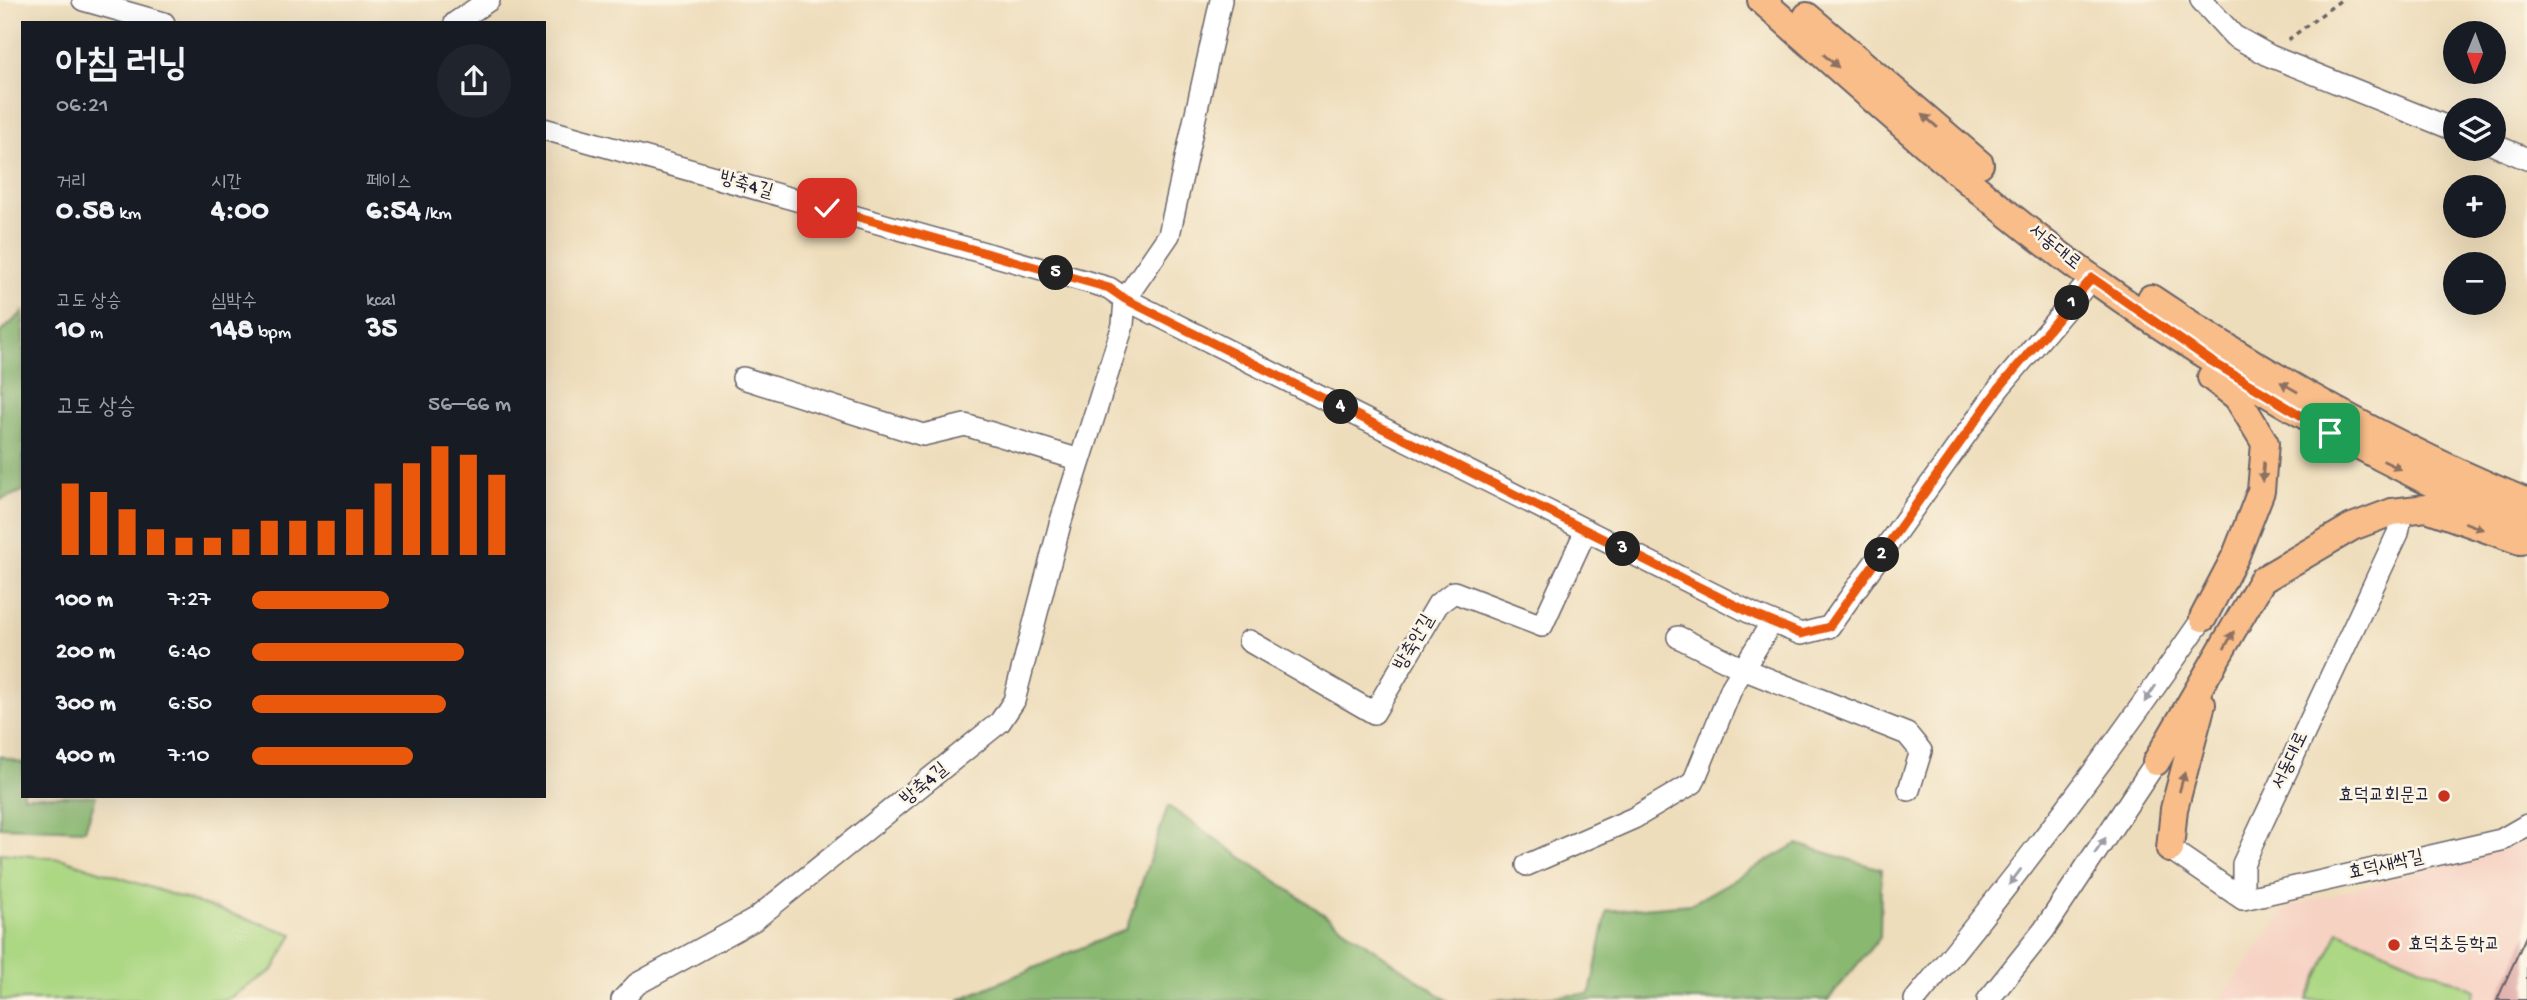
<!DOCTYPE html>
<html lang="ko">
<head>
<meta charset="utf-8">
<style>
  :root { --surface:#171b24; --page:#20242c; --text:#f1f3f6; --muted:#9ea1a6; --accent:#ea580c }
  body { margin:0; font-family:"Gochi Hand","Poor Story",sans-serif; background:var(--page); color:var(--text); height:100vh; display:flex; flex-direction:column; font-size:26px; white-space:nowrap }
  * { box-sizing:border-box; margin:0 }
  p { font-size:23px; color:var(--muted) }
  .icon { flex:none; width:38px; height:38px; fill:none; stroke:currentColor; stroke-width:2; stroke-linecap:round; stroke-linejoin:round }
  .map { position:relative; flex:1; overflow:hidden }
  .panel { position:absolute; left:21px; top:21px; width:525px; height:777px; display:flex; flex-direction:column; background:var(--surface); border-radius:0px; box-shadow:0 7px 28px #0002 }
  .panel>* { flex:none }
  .needle { width:46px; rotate:181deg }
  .fabs { position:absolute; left:2443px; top:21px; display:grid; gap:14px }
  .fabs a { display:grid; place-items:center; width:63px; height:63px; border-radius:50%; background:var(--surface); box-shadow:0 7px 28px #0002; font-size:35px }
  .pin { position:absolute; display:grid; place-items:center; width:60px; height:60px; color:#fff; margin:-30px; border-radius:14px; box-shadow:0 4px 10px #0006 }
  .km { position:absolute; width:35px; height:35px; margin:-18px; border-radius:50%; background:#222; color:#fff; font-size:19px; line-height:35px; text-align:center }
  .round { display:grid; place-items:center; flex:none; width:74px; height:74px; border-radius:37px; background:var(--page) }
  .summary { display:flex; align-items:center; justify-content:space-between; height:119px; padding:0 35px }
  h1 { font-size:38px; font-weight:700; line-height:52px }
  .stats { display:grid; grid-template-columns:repeat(3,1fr); gap:10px; height:119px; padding:7px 35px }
  .stats div { display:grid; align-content:center }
  .stats b { font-size:30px; font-weight:700 }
  .stats small { font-size:19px; font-weight:400 }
  .stats p { font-size:19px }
  .chart { height:196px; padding:14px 35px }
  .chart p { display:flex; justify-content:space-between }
  .chart svg { width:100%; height:126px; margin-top:7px; stroke:var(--accent); stroke-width:6 }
  ul { padding:0 35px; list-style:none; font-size:23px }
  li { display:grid; grid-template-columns:112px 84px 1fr; align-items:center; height:52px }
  li i { height:18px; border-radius:9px; background:var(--accent) }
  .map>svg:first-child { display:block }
</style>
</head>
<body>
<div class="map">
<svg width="2527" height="1000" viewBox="0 0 2527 1000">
  <rect width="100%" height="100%" fill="#fcf5e5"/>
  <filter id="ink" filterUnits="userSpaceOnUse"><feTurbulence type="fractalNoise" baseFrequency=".0143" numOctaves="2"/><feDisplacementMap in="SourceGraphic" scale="14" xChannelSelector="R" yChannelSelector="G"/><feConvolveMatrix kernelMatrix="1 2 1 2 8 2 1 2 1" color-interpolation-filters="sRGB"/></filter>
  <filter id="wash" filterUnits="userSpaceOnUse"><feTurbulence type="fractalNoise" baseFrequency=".00686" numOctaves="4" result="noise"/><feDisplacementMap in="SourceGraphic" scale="28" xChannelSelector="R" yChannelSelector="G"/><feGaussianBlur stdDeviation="1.57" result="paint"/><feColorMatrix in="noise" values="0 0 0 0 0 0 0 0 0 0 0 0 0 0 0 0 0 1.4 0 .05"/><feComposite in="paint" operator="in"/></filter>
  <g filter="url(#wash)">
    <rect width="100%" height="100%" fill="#edb"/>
    <!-- built -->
    <path fill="#f6d2c3" d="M2527,842V1000H2219L2288,907Z"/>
    <!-- green -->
    <path fill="#acd783" stroke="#677c5f" stroke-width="2" d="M0,853L63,859L293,934L273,970L226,1000H0Z
      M2339,931L2475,990L2471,1000H2307Z"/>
    <!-- forest -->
    <path fill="#89b871" stroke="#566d56" stroke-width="2" d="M23,312V491L0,500V333Z
      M0,756L23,763V796H96L85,830L0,827Z
      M1168,806L1447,1000H958L1126,929Z
      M1797,844L1881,869L1880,937L1828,1000H1491L1590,994L1607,911L1691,904Z"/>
    <g id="blocks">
      <!-- building -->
      <path fill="#dca4a3" d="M2527,934V1000H2497Z"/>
    </g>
  </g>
  <g filter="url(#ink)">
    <use href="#blocks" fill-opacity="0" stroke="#696368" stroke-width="2"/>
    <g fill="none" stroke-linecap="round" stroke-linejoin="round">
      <defs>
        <path id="minor" d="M83,0L164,23
          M2201,0L2234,36L2270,56L2455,130
          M455,23L489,0
          M544,129L1109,288L1125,299L1755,615L1801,634L1829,627L1999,388L2092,278
          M2494,145L2527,159
          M743,378L923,435L965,425L1080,460
          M1678,637L1743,669L1907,734L1921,751L1909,790
          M1249,641L1374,713L1438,604L1454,592L1542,626L1586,530
          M2170,849L2243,899
          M1527,865L1634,818L1693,783L1732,687L1772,622
          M2243,899V864L2398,533L2402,511
          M2243,899L2501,840L2527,825
          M622,1000L637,984L754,920L1000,722L1014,701L1060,524L1123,325L1125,299L1169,235L1221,0
          M1915,1000C2017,877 2112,750 2203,618
          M1988,1000L2044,930L2156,762"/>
        <path id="major" d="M1761,0C1868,94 1978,196 2093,279C2231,379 2371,459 2527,528
          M1807,16L1980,164
          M2151,298C2270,378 2394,447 2527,502
          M2203,618L2236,555L2261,491L2265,443L2237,397L2211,377
          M2156,762L2262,580L2352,527L2392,512L2427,508L2520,541
          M2170,849L2174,809L2202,704"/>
      </defs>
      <!-- minor casing -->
      <use href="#minor" stroke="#696368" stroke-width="24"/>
      <!-- major casing -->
      <use href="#major" stroke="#696368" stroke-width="30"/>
      <!-- path -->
      <path stroke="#696368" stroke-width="3.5" stroke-dasharray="5 5" stroke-linecap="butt" d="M2288,40L2341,0"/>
      <!-- minor -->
      <use href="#minor" stroke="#fff" stroke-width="21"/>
      <!-- major -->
      <use href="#major" stroke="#f8bd89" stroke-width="26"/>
    </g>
    <!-- one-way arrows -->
    <defs><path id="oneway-solid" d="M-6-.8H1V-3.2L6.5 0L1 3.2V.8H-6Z" transform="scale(1.75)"/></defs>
    <g fill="#8d7062">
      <use href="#oneway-solid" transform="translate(1831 61) rotate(41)"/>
      <use href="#oneway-solid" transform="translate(1930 121) rotate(-139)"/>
      <use href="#oneway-solid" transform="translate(2289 387) rotate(-150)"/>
      <use href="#oneway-solid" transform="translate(2392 465) rotate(26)"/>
      <use href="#oneway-solid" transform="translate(2263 472) rotate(94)"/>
      <use href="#oneway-solid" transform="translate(2474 526) rotate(21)"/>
      <use href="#oneway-solid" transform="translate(2229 640) rotate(-61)"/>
      <use href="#oneway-solid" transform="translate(2182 782) rotate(-75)"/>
    </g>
    <g fill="#9c9ca7">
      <use href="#oneway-solid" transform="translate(2150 694) rotate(124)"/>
      <use href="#oneway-solid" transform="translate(2100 846) rotate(-56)"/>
      <use href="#oneway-solid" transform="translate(2015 877) rotate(127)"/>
    </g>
  </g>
  <g fill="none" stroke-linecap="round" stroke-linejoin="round" filter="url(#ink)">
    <defs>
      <path id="route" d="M827,208L1109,288L1125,299L1755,615L1801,634L1829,627L1999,388L2092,278L2211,361L2330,433"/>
    </defs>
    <!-- route casing -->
    <use href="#route" stroke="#fff" stroke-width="14"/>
    <!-- route -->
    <use href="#route" stroke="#ea580c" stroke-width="9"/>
  </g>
  <!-- markers -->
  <g fill="#c8321e" stroke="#fcf5e5" stroke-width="2.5">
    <circle cx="2444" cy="796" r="7"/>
    <circle cx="2394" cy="945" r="7"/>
  </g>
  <g text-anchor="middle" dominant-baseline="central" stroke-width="5" stroke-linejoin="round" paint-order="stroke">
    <!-- street labels -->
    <g font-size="19" fill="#22223b" stroke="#fcf5e5">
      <text transform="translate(746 186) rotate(16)">방축4길</text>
      <text transform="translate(2054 248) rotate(39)">서동대로</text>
      <text transform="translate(1415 643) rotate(-60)">방축안길</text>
      <text transform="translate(2291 761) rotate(-65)">서동대로</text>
      <text transform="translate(925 785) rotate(-40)">방축4길</text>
      <text transform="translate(2386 866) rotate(-13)">효덕새싹길</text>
    </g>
    <!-- poi labels -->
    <g font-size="19" fill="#22223b" stroke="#fcf5e5" text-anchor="end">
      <text x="2430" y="796">효덕교회문고</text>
      <text x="2408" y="945" text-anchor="start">효덕초등학교</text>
    </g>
  </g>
</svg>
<div class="fabs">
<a><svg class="needle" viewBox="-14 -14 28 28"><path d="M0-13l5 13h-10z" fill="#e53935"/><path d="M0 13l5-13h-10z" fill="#9ea1a6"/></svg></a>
<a><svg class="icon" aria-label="layers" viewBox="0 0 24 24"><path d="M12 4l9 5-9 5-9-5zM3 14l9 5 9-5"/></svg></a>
<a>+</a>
<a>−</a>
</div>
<div class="pin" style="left:2330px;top:433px;background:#1e9e55"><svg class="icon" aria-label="arrive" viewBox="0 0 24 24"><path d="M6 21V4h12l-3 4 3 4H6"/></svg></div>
<div class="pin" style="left:827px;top:208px;background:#d93025"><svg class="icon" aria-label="check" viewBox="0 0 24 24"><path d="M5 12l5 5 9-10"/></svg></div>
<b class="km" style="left:2072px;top:303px">1</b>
<b class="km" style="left:1882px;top:555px">2</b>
<b class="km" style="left:1623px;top:549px">3</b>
<b class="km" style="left:1341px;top:407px">4</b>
<b class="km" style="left:1056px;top:273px">5</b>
<section class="panel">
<div class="summary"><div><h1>아침 러닝</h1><p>06:21</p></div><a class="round"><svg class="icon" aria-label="share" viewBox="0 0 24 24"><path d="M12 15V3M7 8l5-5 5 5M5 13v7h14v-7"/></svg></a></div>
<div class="stats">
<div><p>거리</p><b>0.58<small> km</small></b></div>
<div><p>시간</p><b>4:00</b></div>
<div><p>페이스</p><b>6:54<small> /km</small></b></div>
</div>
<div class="stats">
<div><p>고도 상승</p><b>10<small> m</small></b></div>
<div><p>심박수</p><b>148<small> bpm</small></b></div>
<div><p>kcal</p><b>35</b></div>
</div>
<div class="chart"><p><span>고도 상승</span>56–66 m</p>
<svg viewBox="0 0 160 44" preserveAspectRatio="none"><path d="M5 44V19M15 44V22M25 44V28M35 44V35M45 44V38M55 44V38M65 44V35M75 44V32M85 44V32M95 44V32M105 44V28M115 44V19M125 44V12M135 44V6M145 44V9M155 44V16"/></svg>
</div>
<ul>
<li><b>100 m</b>7:27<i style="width:53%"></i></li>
<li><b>200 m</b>6:40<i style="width:82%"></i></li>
<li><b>300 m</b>6:50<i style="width:75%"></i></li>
<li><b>400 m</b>7:10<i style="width:62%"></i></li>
</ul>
</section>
</div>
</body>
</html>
